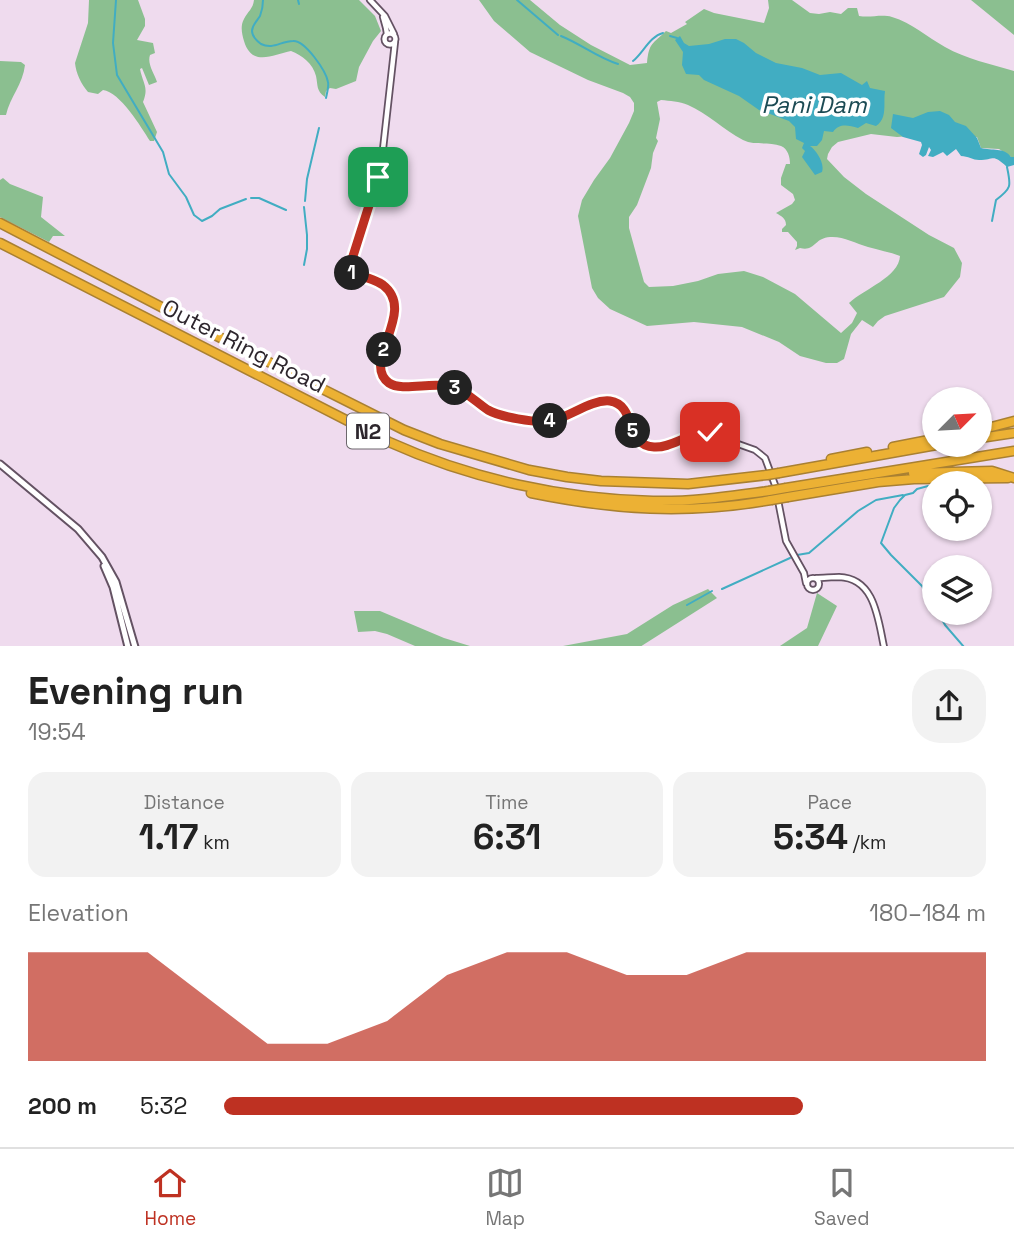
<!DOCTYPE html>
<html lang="en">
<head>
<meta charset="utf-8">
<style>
  :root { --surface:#fff; --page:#f2f2f2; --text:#222; --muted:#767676; --line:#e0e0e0; --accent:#be3122 }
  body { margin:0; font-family:"Space Grotesk",sans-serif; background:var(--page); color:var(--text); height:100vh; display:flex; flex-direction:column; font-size:26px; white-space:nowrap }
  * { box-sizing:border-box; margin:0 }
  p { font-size:23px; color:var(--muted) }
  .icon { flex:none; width:38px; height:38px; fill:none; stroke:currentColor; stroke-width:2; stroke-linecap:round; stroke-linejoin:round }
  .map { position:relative; height:646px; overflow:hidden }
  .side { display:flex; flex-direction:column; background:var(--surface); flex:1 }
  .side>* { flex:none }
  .needle { width:46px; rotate:66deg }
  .buttons { position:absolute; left:922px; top:387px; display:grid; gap:14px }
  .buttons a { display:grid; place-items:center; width:70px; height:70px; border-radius:50%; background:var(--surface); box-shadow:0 2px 5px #0004; font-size:35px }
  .pin { position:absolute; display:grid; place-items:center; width:60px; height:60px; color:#fff; margin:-30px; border-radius:14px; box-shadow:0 4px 10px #0006 }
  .km { position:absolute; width:35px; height:35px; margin:-18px; border-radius:50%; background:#222; color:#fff; font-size:19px; line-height:35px; text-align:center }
  .round { display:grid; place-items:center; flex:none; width:74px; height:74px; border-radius:28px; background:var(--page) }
  .overview { display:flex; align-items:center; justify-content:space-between; height:119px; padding:0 28px }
  h1 { font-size:38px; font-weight:700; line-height:52px }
  .stats { display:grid; grid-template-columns:repeat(3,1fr); gap:10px; height:119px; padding:7px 28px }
  .stats div { display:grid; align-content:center; border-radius:18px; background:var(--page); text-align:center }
  .stats b { font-size:35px; font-weight:700 }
  .stats small { font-size:19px; font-weight:400 }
  .stats p { font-size:19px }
  .chart { height:196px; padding:14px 28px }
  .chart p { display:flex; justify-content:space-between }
  .chart svg { width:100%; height:126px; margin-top:7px; fill:var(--accent); opacity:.7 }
  ul { padding:0 28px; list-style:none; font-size:23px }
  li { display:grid; grid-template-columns:112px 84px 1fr; align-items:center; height:52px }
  li i { height:18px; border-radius:9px; background:var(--accent) }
  .menu { display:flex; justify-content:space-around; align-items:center; height:98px; border-top:2px solid var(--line); background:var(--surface); font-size:19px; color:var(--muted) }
  .menu a { display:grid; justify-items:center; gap:4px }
  .menu .active { color:var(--accent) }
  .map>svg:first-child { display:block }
</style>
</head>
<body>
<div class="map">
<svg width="1014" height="647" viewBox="0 0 1014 647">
  <rect width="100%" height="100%" fill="#efdbee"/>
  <!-- green -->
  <path fill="#8bbf90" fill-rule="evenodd" d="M89,0H138L145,19V26L137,40L153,43L155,53L150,55C147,64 154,73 157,82L149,85L142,68L140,69C143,84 149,87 143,102L157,132L154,141H150C141,127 120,92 103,90L98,94L88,92C81,84 76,73 75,63L88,23Z
    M254,0H359L375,16L381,31L373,41L359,67L356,81L336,89L330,88L326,91L325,97C316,91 318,85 316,76C313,64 302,55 291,51C274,54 252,68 244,41C242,34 240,26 244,19C248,11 253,9 254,0Z
    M479,0H530L560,25L591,45L630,65L647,63C649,42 653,44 666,31L671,33L687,24L685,22L704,9L714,13L764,23L769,8L768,0H792L810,13L819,14L830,12L841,14L848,8H857L859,16C871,18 881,14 892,17C912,23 927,37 945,47C966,59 991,64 1014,71V157H1011L999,149L981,148L977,137L922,135L897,137L871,134L838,142L832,147L828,154L827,159L844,177L866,194L929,235L954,248L962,263L960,277L944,297L885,316L878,321L873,327L862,320L851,334L844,359L837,363H826L800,356L779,342L742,327L694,322L647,326L610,309L598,298L592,288L578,216L582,200L594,180L610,158L629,123L634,111V103L630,97L623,93L588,80L530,52L494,21ZM661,100C670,101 679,101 688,105C707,113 724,130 743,140C755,146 769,141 781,146C788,149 790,157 790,164H786L781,178V185L793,194L795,200L792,204L776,213C781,216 786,218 786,225L782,229V232H788L797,242V246L795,250L800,248C815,252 814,238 830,237C843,236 855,243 868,247C878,250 890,252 900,256C899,277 864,289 849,303L857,313L852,323L841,333L795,294L763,277L744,271L718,274L698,281L673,286L649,287L644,282L629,228V217L637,205L651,168L653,153L658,141L656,138L660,119L657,102Z
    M971,0H1014V35Z
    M0,61L21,62L25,65C23,84 10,97 6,115H0Z
    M3,178L10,184L43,197L41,217L65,236H53L49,242L0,217V180Z
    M708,589L717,598L643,645L640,647L563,646L627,634L673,605Z
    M817,593L837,606L818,646H780L807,628Z
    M354,611H380L444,638L470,646H415L387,634L375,631L358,632Z"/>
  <!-- water -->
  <path fill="#41adc2" d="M680,36L684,43L689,46L709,44L725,39H736L744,43L756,53L776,63L802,68L820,75L841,73L862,85L867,81L870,88L885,91C883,103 888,118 876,126L866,123L858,128C848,125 839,123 833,132L824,131L822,140L817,146H810C816,150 825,163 822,172L815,175L802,157L805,151L802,148L804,143L796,139L795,127L789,121L759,110L739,96L704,80L699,75L686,74L682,65L683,52L675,40Z
    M940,111L949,115L955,122L966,126L977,138L981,148C992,151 1004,147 1011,157H1014V165L1007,167C992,153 995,160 979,160C973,160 968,156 961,156L956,149L947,156L943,152L933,157L928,156L931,150L929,147L926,155L923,157L919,154L922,145L921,142L903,137L891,128L893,114L913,118L928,112Z"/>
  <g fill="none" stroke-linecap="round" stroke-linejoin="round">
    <!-- stream -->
    <path stroke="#41adc2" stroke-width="2" d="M116,0L113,43L117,75L163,152L169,174L186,197L194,215L202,221L212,216L220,209L246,199
      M263,0C263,6 262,11 260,16C257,21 252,25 252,31C252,36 257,41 261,44C273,50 281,41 293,41C305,40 326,71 328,82C329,86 327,93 326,98
      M298,0L299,4
      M517,0L558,35
      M561,36C581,44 598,58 618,64
      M670,36L677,38
      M633,61C643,53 650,36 663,33
      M251,198H259L286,210
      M305,201L307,179L319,128
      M304,207L307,235V249L304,265
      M992,221L996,200C1012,188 1011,186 1007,167
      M928,486L917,489L913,493L905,495L900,500L894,508L881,543L891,555L922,586L934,607
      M797,555L809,553L858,511L876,500L903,495
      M722,589L790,558
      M687,605L712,591
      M938,612L945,625L964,647"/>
    <defs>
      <path id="tertiary" d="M370,0L385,16L394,34
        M383,17L386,28L387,34
        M384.5 39a5.5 5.5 0 1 1 11 0a5.5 5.5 0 1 1-11 0Z
        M395,42L381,167L348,272C359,276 374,278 384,286C418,314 351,375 399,386C416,385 436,381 453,387C466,392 476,403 489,410C504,419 528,421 546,421C568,421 591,397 612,402C635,407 627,438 647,446C663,452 679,440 693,435C698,433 704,433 709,433
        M709,432H713V436H709Z
        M714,434L724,439L755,450L765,458L775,485L786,541L804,573L806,583
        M807 584a6 6 0 1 1 12 0a6 6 0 1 1-12 0Z
        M816,578C824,578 831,577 839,577C875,578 878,619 884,647"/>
      <path id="secondary" d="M0,464L78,529L102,557L116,582L135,647
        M104,566L113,587L128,647"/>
      <path id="motorway" d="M0,223L217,336L404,430L440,444L529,470L567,477L601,481L688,484L767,475
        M0,243L389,442C471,479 563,499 653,501C692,502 731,496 769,491
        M980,430L1014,421
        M980,438L1014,433
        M893,447L934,439
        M831,459L867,452
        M779,473L942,444
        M913,473L992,471L1014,478
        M786,488L1014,451
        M531,493C614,510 686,515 771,500
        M788,497L878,482L914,479L1008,478"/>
    </defs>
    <!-- tertiary casing -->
    <use href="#tertiary" stroke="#645263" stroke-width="8"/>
    <!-- secondary casing -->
    <use href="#secondary" stroke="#645263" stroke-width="9"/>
    <!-- motorway casing -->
    <use href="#motorway" stroke="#a98032" stroke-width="11"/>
    <!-- tertiary -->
    <use href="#tertiary" stroke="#fff" stroke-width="4.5"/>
    <!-- secondary -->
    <use href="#secondary" stroke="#fff" stroke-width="5"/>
    <!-- motorway -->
    <use href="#motorway" stroke="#ecb134" stroke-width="8"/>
    <defs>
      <path id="motorway-bridge" d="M767,475L779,473
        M769,491L786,488
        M771,500L788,497"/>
    </defs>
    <!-- motorway-bridge casing -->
    <use href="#motorway-bridge" stroke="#a98032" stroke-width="11" stroke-linecap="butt"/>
    <!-- motorway-bridge -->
    <use href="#motorway-bridge" stroke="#ecb134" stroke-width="8"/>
  </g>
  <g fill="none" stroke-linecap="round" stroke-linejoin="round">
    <defs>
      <path id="route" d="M378,177L348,272C359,276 373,278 383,285C418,312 360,362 389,383C402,392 434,381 452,387C466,391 476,402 488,410C500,417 535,423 550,421C569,418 590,399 610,401C637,405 625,446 654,447C669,448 681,438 695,435C700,433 705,433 710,432"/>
    </defs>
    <!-- route casing -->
    <use href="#route" stroke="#fff" stroke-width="14"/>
    <!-- route -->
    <use href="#route" stroke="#be3122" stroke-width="9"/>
  </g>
  <g text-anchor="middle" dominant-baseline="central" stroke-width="7" stroke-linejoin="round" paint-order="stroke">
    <!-- shield labels -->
    <rect fill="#fff" stroke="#6c676c" stroke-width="2" x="347" y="413.5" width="42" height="35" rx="5"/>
    <g font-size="21" font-weight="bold" fill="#2d262d">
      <text x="368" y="431">N2</text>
    </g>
    <!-- street labels -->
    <g font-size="23" fill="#2d262d" stroke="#fff">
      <text transform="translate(244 346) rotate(27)">Outer Ring Road</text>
    </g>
    <!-- water labels -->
    <g font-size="24" font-style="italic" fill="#1c4b54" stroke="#fff">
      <text x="814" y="104">Pani Dam</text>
    </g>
  </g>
</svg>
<div class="buttons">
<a><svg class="needle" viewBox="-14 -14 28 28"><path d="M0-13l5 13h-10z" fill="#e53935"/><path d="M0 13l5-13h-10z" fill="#767676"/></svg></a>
<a><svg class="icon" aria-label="locate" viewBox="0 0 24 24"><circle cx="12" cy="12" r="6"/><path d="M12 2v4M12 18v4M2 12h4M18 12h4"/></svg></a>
<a><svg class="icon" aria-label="layers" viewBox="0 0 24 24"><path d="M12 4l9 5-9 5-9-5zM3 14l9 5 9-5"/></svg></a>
</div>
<div class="pin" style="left:378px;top:177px;background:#1e9e55"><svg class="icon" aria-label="arrive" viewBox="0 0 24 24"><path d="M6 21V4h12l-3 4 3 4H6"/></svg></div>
<div class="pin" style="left:710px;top:432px;background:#d93025"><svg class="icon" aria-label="check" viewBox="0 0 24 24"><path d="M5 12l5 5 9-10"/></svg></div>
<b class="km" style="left:352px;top:273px">1</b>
<b class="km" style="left:384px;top:350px">2</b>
<b class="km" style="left:455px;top:388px">3</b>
<b class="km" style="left:550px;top:421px">4</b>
<b class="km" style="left:633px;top:431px">5</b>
</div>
<section class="side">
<div class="overview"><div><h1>Evening run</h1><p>19:54</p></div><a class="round"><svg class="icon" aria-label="share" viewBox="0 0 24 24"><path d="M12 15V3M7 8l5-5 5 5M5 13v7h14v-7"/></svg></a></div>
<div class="stats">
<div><p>Distance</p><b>1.17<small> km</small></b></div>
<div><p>Time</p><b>6:31</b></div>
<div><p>Pace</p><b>5:34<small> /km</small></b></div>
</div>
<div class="chart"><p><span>Elevation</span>180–184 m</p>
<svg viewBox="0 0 160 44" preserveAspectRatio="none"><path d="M0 44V6L10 6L20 6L30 22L40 38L50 38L60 30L70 14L80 6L90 6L100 14L110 14L120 6L130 6L140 6L150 6L160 6V44z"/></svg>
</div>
<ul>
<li><b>200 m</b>5:32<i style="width:76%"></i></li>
</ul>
</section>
<nav class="menu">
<a class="active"><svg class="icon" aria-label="home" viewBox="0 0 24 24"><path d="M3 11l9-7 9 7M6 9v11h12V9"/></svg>Home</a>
<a><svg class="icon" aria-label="map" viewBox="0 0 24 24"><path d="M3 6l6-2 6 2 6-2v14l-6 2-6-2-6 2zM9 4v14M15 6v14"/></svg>Map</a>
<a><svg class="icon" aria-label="saved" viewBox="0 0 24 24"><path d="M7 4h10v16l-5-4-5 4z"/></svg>Saved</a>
</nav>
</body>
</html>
